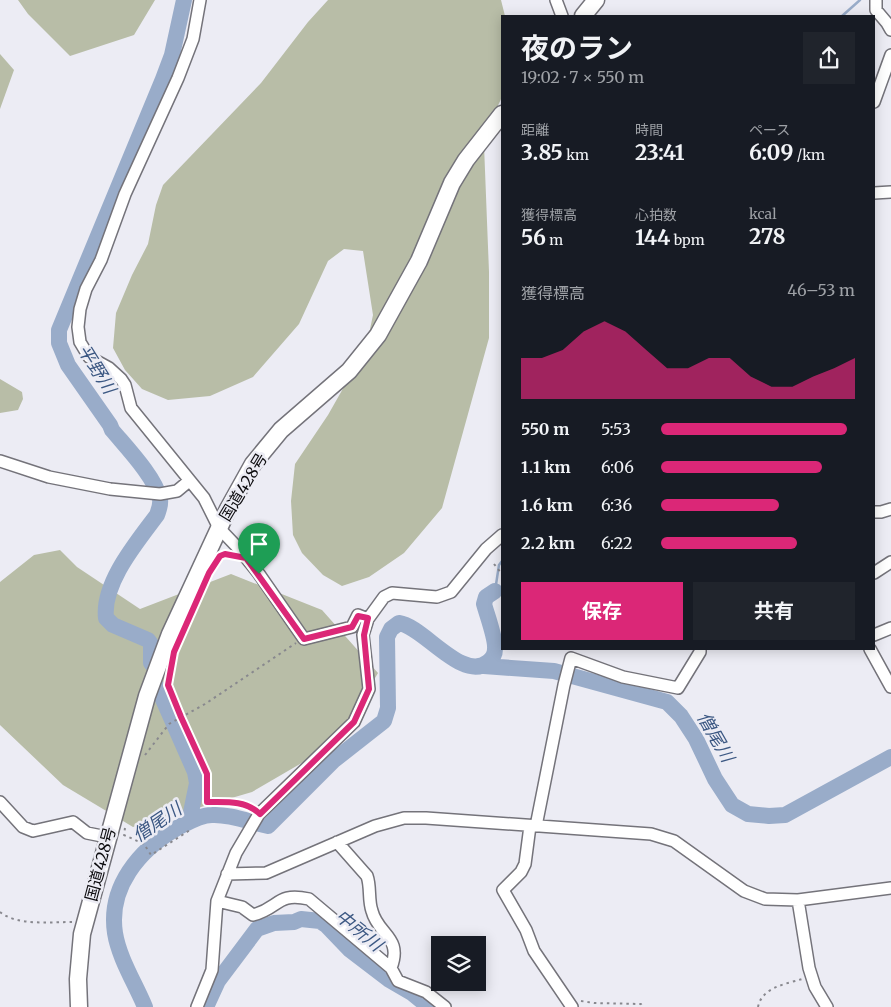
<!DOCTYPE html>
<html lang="ja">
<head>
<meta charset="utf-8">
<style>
  :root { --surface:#171b24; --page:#20242c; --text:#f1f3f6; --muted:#9ea1a6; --accent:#db2777 }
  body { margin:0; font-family:Merriweather,"Noto Sans JP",serif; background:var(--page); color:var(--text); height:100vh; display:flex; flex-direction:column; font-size:19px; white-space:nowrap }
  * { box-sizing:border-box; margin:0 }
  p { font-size:16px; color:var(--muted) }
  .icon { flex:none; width:28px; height:28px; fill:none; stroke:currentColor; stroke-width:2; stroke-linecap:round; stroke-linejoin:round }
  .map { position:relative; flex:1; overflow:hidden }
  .drawer { position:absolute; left:501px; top:15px; width:374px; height:635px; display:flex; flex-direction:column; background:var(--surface); border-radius:0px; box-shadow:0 2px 12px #0003 }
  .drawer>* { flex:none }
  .tools { position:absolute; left:431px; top:936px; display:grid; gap:10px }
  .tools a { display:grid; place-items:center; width:55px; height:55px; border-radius:0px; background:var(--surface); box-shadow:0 2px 12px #0003; font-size:25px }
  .pin { position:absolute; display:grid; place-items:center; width:42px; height:42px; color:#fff; margin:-51px -21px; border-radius:50% 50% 50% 0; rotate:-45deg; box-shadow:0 0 5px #0007 }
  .pin .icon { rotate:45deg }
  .round { display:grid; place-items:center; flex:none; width:52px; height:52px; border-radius:0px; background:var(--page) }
  .summary { display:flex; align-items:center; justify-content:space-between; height:85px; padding:0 20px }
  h1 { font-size:28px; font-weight:700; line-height:38px }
  .metrics { display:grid; grid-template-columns:repeat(3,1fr); gap:8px; height:85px; padding:5px 20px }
  .metrics div { display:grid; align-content:center }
  .metrics b { font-size:21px; font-weight:700 }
  .metrics small { font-size:14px; font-weight:400 }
  .metrics p { font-size:14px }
  .chart { height:140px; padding:10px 20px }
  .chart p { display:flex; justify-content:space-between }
  .chart svg { width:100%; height:90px; margin-top:5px; fill:var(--accent); opacity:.7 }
  .primary-button { display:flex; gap:10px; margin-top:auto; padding:10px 20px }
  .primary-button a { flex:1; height:58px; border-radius:0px; background:var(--accent); color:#fff; font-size:20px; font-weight:700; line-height:58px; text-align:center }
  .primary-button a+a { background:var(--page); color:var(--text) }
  ul { padding:0 20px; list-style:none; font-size:16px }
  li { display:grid; grid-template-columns:80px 60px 1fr; align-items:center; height:38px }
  li i { height:12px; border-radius:6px; background:var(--accent) }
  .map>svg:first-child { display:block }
</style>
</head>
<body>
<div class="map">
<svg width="891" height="1007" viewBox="0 0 891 1007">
  <rect width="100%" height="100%" fill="#ececf4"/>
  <!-- green -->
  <path fill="#b8bda7" d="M18,0H155L134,35L70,56L28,14Z
    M328,0H501L505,16H502V97L493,116L484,145L489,272V338L442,508L404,553L369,577L342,586L323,575L302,553L293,535L291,501L295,464L328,415L366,348L373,315L363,251L344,249L328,261L299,324L253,377L210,396L168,400L142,389L125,370L113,348L116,313L132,275L148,244L156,205L163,185L261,83L308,22Z
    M0,54L14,70L0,109Z
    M0,379L22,392L23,399L18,410L0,413Z
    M60,550L77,567L140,609L231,574L322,610L378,673L336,743L252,792L133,827L63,785L0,725V582L34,555Z"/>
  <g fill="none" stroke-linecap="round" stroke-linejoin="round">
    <!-- stream -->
    <path stroke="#99acc9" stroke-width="2.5" d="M842,16L860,0
      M495,591L499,565L502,561"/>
    <!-- river -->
    <path stroke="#99acc9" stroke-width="16" d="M151,663V644L148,640L113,625L106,618C102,583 137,542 157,515C159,509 161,505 160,499C155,477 127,448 112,430L110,425L68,365L59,343V330L163,79L172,55L184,0
      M484,666L554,671L667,702L681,716L696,739L715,779L732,805L748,814L769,816L785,815L891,757
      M158,688L195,772L197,783L189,822
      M145,1007C135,983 119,958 115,933C108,887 139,850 177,828C187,823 200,815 212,815C231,814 249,822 268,826L333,761L384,721L388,708L387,637L391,629L399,623C423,626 463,683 488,662C492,659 495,655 495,649C496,639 487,615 484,604L486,597L495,591
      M206,1007L218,981L257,929L274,923L294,922L301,919L320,921L326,925L350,950L388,979L412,993L429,1007"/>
    <defs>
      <path id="minor" d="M200,0L193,39L178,78L125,194L101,260L86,289L80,309L78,327L80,342L89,357L109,368L121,379L125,385L131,408L204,498L219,528L239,549L259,574L304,639L352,627L358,615L368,619
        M556,0L562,16
        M876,0V10L887,23L891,30
        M874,102L891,55
        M874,193L891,192
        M0,461L49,477L110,489L160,494L177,491L189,481
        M874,512H881L891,509
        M874,573L891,562
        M874,635L891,628
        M870,649L891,687
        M0,802L23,827L33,831L73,822L87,833L107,837
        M530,826L525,864L521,872L503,890L526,930L534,951L572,1007
        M536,826L564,685L571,658L623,677L678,688L700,652V649
        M337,842L367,876C371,887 368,900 372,911C378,935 403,937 391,968
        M227,874L266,873L375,826L404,818H426L651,834L674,841L744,891L765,899L798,900L891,888
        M798,900L809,968L815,987L827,1007
        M217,901L242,907L253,915C280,908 276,892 309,899L391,968L398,981L426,992L445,1007
        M197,1007L212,970L217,901L236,853L259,814L354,722L369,689L363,635L368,619L384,597L392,593L437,597L451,592L486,549L502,535"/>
      <path id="highway" d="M583,16L596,0
        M79,1007L78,979L82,934L147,696L170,634L228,509L253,464L281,430L349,371L378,335L419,261L452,183L466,160L502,114"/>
    </defs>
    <!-- minor casing -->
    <use href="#minor" stroke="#74737a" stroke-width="14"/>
    <!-- highway casing -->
    <use href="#highway" stroke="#74737a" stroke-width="19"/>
    <!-- path -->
    <path stroke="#88888e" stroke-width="2" stroke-dasharray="2.5 4" stroke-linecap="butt" d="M220,557L229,554
      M494,564L502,574
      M170,673L168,685L181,717L207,774V803L231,802L251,808
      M145,755L169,724L205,704L296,643
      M125,828L124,835L144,844L151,855L190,830
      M0,912C17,926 51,922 73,922
      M581,1001L594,1003L641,1004L643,1007
      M758,1007C762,987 786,984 802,979"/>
    <!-- minor -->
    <use href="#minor" stroke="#fff" stroke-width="11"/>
    <!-- highway -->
    <use href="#highway" stroke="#fff" stroke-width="16"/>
  </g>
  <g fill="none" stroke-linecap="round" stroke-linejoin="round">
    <defs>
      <path id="route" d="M225,554L246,558L304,639L352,627L358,616L368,618L364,635L369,689L354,722L260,814C245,800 226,802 207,802V774L181,717L168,685L174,652L209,573L220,556Z"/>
    </defs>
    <!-- route casing -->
    <use href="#route" stroke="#fff" stroke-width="10"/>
    <!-- route -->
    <use href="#route" stroke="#db2777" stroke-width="6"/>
  </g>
  <g text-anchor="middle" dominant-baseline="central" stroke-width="5" stroke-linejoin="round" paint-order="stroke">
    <!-- street labels -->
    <g font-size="16" fill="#0c0b0e" stroke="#ececf4">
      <text transform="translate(243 487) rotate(-59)">国道428号</text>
      <text transform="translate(100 864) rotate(-75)">国道428号</text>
    </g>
    <!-- water labels -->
    <g font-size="18" font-style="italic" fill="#3c5883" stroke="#ececf4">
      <text transform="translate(97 369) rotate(58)">平野川</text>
      <text transform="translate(716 737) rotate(60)">僧尾川</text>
      <text transform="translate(157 822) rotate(-34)">僧尾川</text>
      <text transform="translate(359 930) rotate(39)">中所川</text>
    </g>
  </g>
</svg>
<div class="tools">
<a><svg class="icon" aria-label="layers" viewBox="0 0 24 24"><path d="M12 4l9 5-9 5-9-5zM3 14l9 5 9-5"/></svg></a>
</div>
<div class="pin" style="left:259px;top:574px;background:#1e9e55"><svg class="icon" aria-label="arrive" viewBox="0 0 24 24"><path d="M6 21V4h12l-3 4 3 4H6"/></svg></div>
<section class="drawer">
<div class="summary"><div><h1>夜のラン</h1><p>19:02 · 7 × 550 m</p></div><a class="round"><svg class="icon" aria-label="share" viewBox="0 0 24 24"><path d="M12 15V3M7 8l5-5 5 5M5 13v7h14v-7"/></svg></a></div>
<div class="metrics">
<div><p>距離</p><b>3.85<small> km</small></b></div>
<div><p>時間</p><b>23:41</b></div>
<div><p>ペース</p><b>6:09<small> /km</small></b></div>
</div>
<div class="metrics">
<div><p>獲得標高</p><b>56<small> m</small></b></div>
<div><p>心拍数</p><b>144<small> bpm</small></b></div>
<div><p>kcal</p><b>278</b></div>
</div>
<div class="chart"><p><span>獲得標高</span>46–53 m</p>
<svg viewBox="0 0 160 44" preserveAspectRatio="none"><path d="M0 44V24L10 24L20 20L30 11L40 6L50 11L60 20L70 29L80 29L90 24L100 24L110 33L120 38L130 38L140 33L150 29L160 24V44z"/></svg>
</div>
<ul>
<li><b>550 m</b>5:53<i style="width:96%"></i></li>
<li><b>1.1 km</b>6:06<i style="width:83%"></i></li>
<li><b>1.6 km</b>6:36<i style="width:61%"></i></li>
<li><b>2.2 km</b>6:22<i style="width:70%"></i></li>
</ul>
<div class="primary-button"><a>保存</a><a>共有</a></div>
</section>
</div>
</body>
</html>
